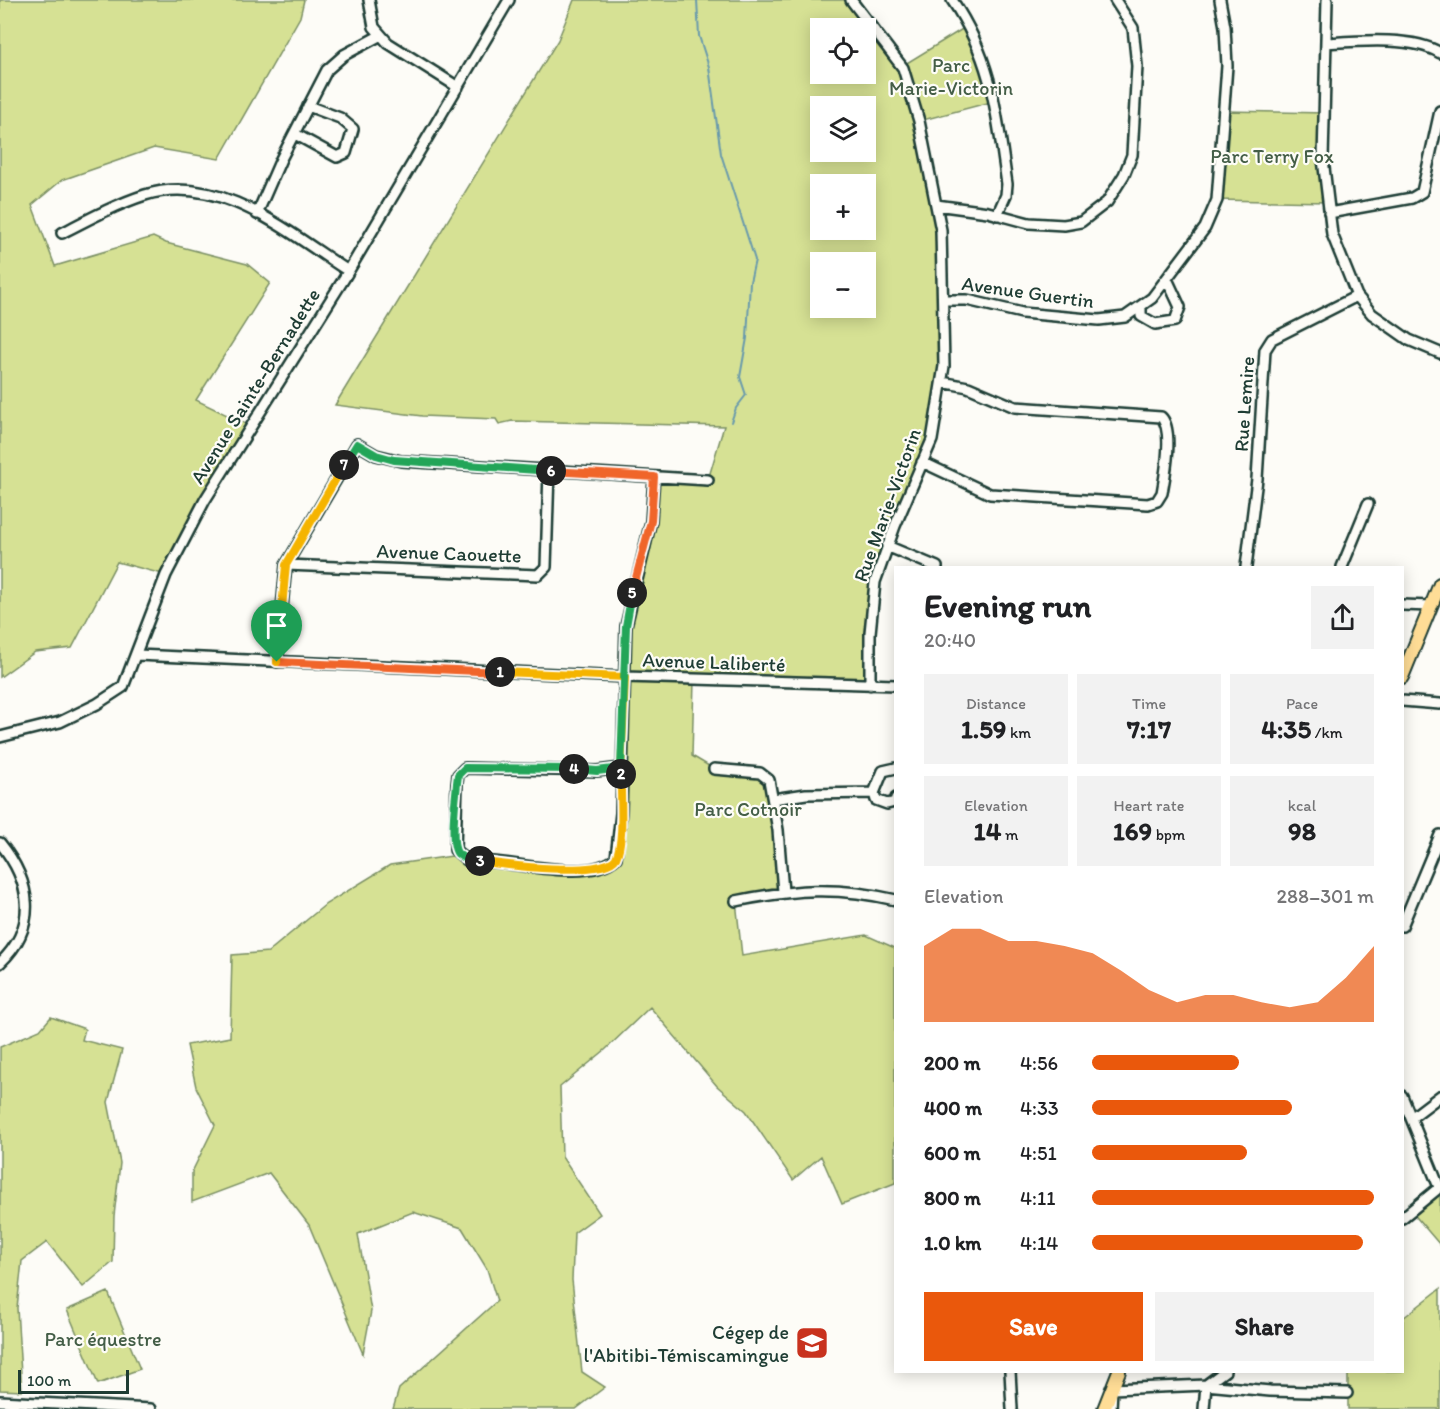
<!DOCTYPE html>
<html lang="en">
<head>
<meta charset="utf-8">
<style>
  :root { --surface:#fff; --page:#f2f2f2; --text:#202124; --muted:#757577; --accent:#ea580c }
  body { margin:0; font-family:Itim,sans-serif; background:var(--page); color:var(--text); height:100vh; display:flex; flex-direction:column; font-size:22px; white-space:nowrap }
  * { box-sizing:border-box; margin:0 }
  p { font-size:20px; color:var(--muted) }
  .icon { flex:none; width:33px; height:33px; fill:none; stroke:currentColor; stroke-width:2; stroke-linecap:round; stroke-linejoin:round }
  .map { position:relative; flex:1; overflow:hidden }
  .panel { position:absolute; left:894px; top:566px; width:510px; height:807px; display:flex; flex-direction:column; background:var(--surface); border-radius:0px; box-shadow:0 3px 15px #0003 }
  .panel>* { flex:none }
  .tools { position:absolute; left:810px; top:18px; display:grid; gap:12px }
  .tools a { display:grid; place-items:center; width:66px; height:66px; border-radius:0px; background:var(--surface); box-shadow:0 3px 15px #0003; font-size:30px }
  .scale { position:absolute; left:18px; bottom:15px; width:111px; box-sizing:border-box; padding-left:6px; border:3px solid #1f3d34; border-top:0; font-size:16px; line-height:21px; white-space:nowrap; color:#1f3d34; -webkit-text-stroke:4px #fdfcf7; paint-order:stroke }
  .pin { position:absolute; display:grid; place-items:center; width:51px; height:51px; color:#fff; margin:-62px -26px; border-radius:50% 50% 50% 0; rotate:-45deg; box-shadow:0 0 6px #0007 }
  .pin .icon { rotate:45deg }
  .km { position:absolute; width:30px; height:30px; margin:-15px; border-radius:50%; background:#222; color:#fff; font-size:16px; line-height:30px; text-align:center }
  .round { display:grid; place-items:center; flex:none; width:63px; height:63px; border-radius:0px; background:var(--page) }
  .summary { display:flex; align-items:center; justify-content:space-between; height:102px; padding:0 30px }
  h1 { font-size:33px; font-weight:700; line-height:45px }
  .metrics { display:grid; grid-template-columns:repeat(3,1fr); gap:9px; height:102px; padding:6px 30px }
  .metrics div { display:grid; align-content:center; border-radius:0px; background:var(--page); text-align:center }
  .metrics b { font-size:26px; font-weight:700 }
  .metrics small { font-size:16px; font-weight:400 }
  .metrics p { font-size:16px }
  .chart { height:168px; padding:12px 30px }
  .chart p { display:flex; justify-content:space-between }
  .chart svg { width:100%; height:108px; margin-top:6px; fill:var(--accent); opacity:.7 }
  .primary-button { display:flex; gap:12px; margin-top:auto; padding:12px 30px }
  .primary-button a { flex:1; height:69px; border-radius:0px; background:var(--accent); color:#fff; font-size:24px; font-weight:700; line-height:69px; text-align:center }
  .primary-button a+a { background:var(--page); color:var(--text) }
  ul { padding:0 30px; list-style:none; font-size:20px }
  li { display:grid; grid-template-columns:96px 72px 1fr; align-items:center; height:45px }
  li i { height:15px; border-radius:8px; background:var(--accent) }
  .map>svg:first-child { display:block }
</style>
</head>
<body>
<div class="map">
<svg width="1440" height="1409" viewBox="0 0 1440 1409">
  <rect width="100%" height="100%" fill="#fdfcf7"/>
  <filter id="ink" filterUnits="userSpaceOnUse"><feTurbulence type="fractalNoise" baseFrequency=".0167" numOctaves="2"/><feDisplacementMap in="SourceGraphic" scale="12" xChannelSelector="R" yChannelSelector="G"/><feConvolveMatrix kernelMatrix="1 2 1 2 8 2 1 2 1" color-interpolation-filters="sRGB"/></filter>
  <g filter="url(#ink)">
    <!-- green -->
    <path fill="#d6e194" stroke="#7a8f64" stroke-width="1.5" fill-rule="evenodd" d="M0,0H304L300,17L219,159L154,148L62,180L32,205L55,266L153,237L166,243L247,264L270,283L196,400L252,427L166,575L117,562L72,648L35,652L0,677Z
      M574,0H851L902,66L969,25L995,101L919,121L941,230L944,366L932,440L880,567L870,685L694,680L692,756L714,769L760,773L769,780L783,892L736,901L742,956L866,935L895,948V1183L842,1204L821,1156L793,1180L746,1111L717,1086L650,1007L605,1050L560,1087L562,1157L600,1214L574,1233L572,1280L582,1372L605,1387L576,1409H393L399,1389L497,1301L487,1269L462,1228L413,1212L358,1234L371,1311L363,1354L309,1225L269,1173L192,1202V1172L215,1125L196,1087L187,1045L230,1037L232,955L268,952L326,904L390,865L459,855L592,868L616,858L625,644L654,477L708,480L724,426L512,421L499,424L496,419L422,416L335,405L558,40ZM820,28H866V74H820ZM820,106H866V152H820ZM820,184H866V230H820ZM820,262H866V308H820Z
      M1224,111L1325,113L1327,202L1217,200Z
      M51,1017L85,1029L82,1040L122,1050L108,1102L120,1163L114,1216L113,1262L83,1287L47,1242L22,1261L17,1308L22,1391L0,1390V1047L40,1030Z
      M1440,1188V1245L1411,1211Z
      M1440,1289V1409H1348V1371H1402L1403,1318Z
      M108,1292L140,1369L98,1384L67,1310Z"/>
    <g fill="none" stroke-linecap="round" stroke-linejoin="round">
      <!-- stream -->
      <path stroke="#699aac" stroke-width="2" d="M697,0L699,36L709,67L721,154L755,260L750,282L747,338L740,377L746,395L736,408L731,422"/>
      <defs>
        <path id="minor" d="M369,0L374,27L388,43L458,87
          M851,0L903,68L919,121L941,230L944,366L932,440L895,526L875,582L870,633V685
          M952,0C993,60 997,115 1007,184L1006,195L997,215
          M1327,0L1323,159L1332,234L1357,296L1372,314L1409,340L1440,353
          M1326,43C1357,41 1414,36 1440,53
          M295,134L337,157L346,153L353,129L340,118L308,106
          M936,205L988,212L1029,223L1064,225L1081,222L1107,202L1124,175L1132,155L1137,66L1133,28L1115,0
          M1329,213L1412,198L1422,192L1440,111
          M257,214L281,159L327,70L344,55L381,35
          M62,233C89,219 117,204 145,195C220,172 290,234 348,271
          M944,300H967L1022,313L1099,320L1125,317L1152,298L1205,228L1217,200L1227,66L1225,27L1220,0
          M1141,309V316L1155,324L1175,321L1180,307L1167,279
          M922,462L990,494L1148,504L1157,501L1162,493C1165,476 1174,429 1161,417L1015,407L968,387L942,382
          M887,546L937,567
          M286,565L538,575L546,567L549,471
          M1246,567L1257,479L1265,350L1272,339L1357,296
          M1342,567L1368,504
          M1402,605L1431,606
          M137,655L625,677L896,685
          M277,662L286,565L357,444L376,455L401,461L708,480
          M1402,701L1440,704
          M0,737L60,722L97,704L123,687L166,575L205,500L345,277L509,0
          M621,768L597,771L465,768L458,775L457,783L455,850L468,861C506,858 587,885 616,858L621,813L626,626L651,521L654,477
          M896,768L883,771L874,793L876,800L887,804L895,802L896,798
          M714,769L760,773L769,780L778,830L783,892
          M773,799L806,794L874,793
          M0,843C31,881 39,926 0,963
          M736,901C795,889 836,886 896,900
          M1402,926L1440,835
          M1402,1096L1439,1187
          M1411,1118L1440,1096
          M1402,1218L1440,1187
          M1010,1371L1012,1409
          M1206,1385L1225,1371
          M0,1401L151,1409
          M1111,1409L1112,1389L1206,1385L1270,1391L1347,1393
          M1204,1409L1206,1385"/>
        <path id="major" d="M1402,677L1440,584
          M1104,1409L1119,1371"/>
      </defs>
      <!-- minor casing -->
      <use href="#minor" stroke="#1f3d34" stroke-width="14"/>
      <!-- major casing -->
      <use href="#major" stroke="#1f3d34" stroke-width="16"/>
      <!-- minor -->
      <use href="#minor" stroke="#fdfcf7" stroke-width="9"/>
      <!-- major -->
      <use href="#major" stroke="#ffdd96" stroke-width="12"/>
    </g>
  </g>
  <g fill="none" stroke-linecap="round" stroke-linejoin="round" filter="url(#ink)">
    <defs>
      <path id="split-1" d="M277,662L500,672"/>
      <path id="split-2" d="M500,672L625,677L621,774"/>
      <path id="split-3" d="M480,861C501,865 605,878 616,858C625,839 620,796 621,774"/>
      <path id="split-4" d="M480,861C472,860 465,860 458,854C449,845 456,797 457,783L458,775L465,768L574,769"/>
      <path id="split-5" d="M574,769L597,771L621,768L626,626L632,593"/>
      <path id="split-6" d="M551,471L654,477L651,521L632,593"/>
      <path id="split-7" d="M344,465L357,444L376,455L394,460L551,471"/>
      <path id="split-8" d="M277,662L286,565L344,465"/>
    </defs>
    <!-- split-1 casing -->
    <use href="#split-1" stroke="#fff" stroke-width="12"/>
    <!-- split-2 casing -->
    <use href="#split-2" stroke="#fff" stroke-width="12"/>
    <!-- split-3 casing -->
    <use href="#split-3" stroke="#fff" stroke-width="12"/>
    <!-- split-4 casing -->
    <use href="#split-4" stroke="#fff" stroke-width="12"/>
    <!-- split-5 casing -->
    <use href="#split-5" stroke="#fff" stroke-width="12"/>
    <!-- split-6 casing -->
    <use href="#split-6" stroke="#fff" stroke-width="12"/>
    <!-- split-7 casing -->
    <use href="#split-7" stroke="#fff" stroke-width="12"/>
    <!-- split-8 casing -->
    <use href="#split-8" stroke="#fff" stroke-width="12"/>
    <!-- split-1 -->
    <use href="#split-1" stroke="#f0652b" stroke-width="8"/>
    <!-- split-2 -->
    <use href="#split-2" stroke="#f5b400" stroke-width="8"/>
    <!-- split-3 -->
    <use href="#split-3" stroke="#f5b400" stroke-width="8"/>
    <!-- split-4 -->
    <use href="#split-4" stroke="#22a559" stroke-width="8"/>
    <!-- split-5 -->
    <use href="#split-5" stroke="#22a559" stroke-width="8"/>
    <!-- split-6 -->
    <use href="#split-6" stroke="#f0652b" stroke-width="8"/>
    <!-- split-7 -->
    <use href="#split-7" stroke="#22a559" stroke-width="8"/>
    <!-- split-8 -->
    <use href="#split-8" stroke="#f5b400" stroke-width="8"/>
  </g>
  <!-- icons -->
  <defs>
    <symbol id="school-square" viewBox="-11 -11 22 22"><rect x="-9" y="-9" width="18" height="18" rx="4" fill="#c8321e" stroke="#fdfcf7"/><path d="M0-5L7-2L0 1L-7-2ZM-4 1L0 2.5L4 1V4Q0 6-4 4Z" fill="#fff"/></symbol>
  </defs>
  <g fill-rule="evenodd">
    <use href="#school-square" x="793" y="1324" width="38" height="38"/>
  </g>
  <g text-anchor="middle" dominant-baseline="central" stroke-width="4.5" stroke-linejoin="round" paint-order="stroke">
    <!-- park labels -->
    <g font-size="20" fill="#445e47" stroke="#fdfcf7">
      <text x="951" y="65">Parc<tspan x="951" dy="23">Marie-Victorin</tspan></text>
      <text x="1272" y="156">Parc Terry Fox</text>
      <text x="748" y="809">Parc Cotnoir</text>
      <text x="103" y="1339">Parc équestre</text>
    </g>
    <!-- street labels -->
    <g font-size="20" fill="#1f3d34" stroke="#fdfcf7">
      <text transform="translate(1028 292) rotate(8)">Avenue Guertin</text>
      <text transform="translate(255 386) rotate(-58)">Avenue Sainte-Bernadette</text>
      <text transform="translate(1244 404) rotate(-86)">Rue Lemire</text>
      <text transform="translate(887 505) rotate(-70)">Rue Marie-Victorin</text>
      <text transform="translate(449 553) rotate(2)">Avenue Caouette</text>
      <text transform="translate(714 662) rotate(2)">Avenue Laliberté</text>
    </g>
    <!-- poi labels -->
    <g font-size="20" fill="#1f3d34" stroke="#fdfcf7" text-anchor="end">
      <text x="789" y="1332">Cégep de<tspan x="789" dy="23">l'Abitibi-Témiscamingue</tspan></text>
    </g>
  </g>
</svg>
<div class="tools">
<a><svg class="icon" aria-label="locate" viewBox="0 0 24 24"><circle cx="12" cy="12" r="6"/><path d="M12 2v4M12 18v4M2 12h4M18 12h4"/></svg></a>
<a><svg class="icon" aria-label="layers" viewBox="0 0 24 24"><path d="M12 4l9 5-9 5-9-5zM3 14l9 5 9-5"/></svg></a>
<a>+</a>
<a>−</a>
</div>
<div class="scale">100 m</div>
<div class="pin" style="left:277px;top:662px;background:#1e9e55"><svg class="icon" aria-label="arrive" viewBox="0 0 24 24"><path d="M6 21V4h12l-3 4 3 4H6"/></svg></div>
<b class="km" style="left:500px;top:672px">1</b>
<b class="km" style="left:621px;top:774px">2</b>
<b class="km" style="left:480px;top:861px">3</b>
<b class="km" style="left:574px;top:769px">4</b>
<b class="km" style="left:632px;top:593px">5</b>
<b class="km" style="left:551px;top:471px">6</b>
<b class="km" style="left:344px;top:465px">7</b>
<section class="panel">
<div class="summary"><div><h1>Evening run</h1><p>20:40</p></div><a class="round"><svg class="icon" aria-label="share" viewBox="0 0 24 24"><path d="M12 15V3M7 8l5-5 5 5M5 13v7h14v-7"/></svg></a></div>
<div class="metrics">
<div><p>Distance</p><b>1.59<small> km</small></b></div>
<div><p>Time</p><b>7:17</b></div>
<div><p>Pace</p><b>4:35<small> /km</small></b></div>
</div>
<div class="metrics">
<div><p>Elevation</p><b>14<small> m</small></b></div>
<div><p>Heart rate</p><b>169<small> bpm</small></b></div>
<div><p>kcal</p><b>98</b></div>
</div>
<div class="chart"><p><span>Elevation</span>288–301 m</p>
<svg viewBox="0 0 160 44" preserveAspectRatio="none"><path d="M0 44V13L10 6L20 6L30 11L40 11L50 13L60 16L70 23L80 31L90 36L100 33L110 33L120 36L130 38L140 36L150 26L160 13V44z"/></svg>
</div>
<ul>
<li><b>200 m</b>4:56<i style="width:52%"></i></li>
<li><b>400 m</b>4:33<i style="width:71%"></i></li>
<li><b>600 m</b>4:51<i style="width:55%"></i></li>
<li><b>800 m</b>4:11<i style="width:100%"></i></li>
<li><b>1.0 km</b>4:14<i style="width:96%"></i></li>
</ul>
<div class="primary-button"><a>Save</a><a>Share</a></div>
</section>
</div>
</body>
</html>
